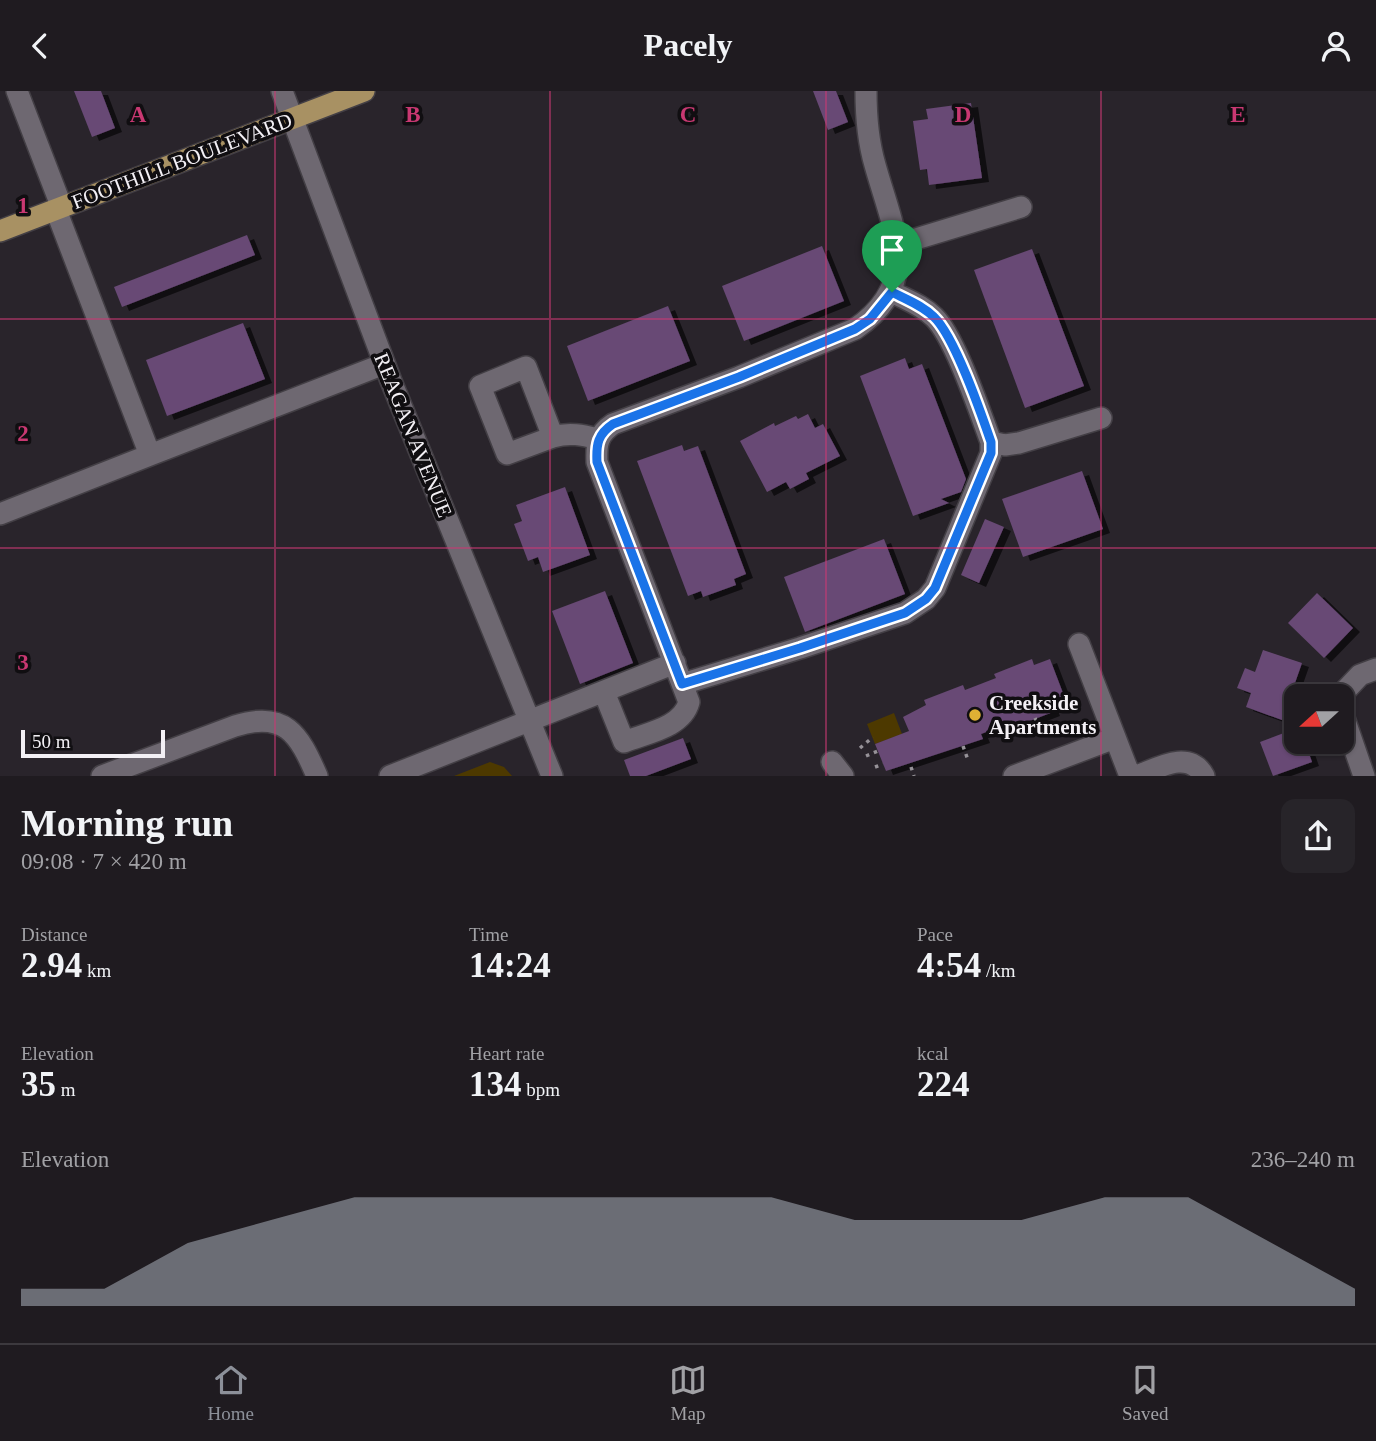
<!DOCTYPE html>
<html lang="en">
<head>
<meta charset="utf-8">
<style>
  :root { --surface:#1f1b20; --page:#272429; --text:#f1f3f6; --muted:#a1a1a5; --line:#3c393e; --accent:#8c9099 }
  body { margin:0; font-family:"Times New Roman",serif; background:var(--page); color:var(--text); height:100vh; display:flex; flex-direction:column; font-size:26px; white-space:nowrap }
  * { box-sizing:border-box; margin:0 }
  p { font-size:23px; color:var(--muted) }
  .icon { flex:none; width:38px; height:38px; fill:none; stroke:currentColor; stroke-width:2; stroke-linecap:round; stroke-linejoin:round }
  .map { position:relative; height:685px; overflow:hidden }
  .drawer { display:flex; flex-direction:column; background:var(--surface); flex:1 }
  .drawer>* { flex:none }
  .needle { width:46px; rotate:249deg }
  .buttons { position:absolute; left:1284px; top:593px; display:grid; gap:14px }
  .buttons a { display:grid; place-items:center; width:70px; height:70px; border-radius:14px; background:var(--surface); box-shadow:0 2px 5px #0004,0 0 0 2px var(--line); font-size:35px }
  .scale { position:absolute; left:21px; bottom:18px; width:144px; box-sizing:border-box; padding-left:7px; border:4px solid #f3f0f5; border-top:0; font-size:19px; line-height:24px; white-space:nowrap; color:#f3f0f5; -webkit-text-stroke:5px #100e11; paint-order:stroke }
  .pin { position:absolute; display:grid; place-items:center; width:60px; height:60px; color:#fff; margin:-72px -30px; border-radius:50% 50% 50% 0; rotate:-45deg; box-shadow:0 0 7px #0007 }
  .pin .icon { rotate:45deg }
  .round { display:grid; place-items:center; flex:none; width:74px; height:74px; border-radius:14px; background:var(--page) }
  .summary { display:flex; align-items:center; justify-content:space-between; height:119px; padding:0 21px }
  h1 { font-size:38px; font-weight:600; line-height:52px }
  .metrics { display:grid; grid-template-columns:repeat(3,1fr); gap:10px; height:119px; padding:7px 21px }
  .metrics div { display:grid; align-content:center }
  .metrics b { font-size:35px; font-weight:600 }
  .metrics small { font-size:19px; font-weight:400 }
  .metrics p { font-size:19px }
  .chart { height:196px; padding:14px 21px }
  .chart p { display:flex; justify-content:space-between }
  .chart svg { width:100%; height:126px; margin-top:7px; fill:var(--accent); opacity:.7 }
  header { display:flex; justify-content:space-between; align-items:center; height:91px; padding:0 21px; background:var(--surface); font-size:32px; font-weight:600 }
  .tab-bar { display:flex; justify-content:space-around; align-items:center; height:98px; border-top:2px solid var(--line); background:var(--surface); font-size:19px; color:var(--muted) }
  .tab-bar a { display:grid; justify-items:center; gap:4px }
  .tab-bar .active { color:var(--accent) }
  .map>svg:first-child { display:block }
</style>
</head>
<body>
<header><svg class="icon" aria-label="back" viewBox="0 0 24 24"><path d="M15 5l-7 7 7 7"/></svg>Pacely<svg class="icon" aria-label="person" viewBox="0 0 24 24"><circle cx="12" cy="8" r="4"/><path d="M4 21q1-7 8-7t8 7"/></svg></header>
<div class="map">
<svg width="1376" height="685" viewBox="0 0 1376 685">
  <defs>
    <filter id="shadow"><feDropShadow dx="7" dy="4" stdDeviation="0" flood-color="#0009"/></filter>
  </defs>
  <rect width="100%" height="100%" fill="#29242b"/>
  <!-- green -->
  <path fill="#4d3900" d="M894,622L902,643L875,653L867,633Z
    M490,671L504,676L512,685H454Z"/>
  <!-- building -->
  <path fill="#674874" filter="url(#shadow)" d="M74,0H101L115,37L92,46Z
    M813,0H836L848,31L828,39Z
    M971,12L982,87L929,94L927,78L920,79L913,30L928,28L926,18Z
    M247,144L255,164L122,216L114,196Z
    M822,155L844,210L744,250L722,195Z
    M1032,158L1084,295L1025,317L974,179Z
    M668,215L690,270L588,310L567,255Z
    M243,232L265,288L167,325L146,269Z
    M905,267L909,278L922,273L966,388L961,401L941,408L949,412L913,425L860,285Z
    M808,323L815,337L823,333L840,365L806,382L809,388L790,398L786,391L767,401L740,350L774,332L775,335L796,325L798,328Z
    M682,354L684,360L698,355L746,483L734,488L736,494L703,506L701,500L688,505L637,370Z
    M1082,380L1103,438L1023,466L1002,408Z
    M565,396L590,464L543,481L538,466L528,470L514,433L522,430L516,414Z
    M985,428L1004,436L979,492L961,484Z
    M884,448L905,503L805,541L784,486Z
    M605,500L633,572L580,593L552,520Z
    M1317,502L1353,537L1324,567L1288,532Z
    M1263,559L1302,572L1282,629L1246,616L1251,602L1237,597L1245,577L1255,581Z
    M1032,568L1034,574L1050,568L1066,610L1051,616L1053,621L1014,636L1013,631L981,643L983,648L886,680L875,653L909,640L903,626L926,614L924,609L963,594L965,599L996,587L994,583Z
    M1297,637V651H1305L1312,671L1273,685L1260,651Z
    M683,647L691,668L646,685H630L624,669Z"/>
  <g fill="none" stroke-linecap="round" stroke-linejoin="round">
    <defs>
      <path id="minor" d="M17,0L62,117
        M282,0L391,290L552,685
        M56,119L150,364L384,273
        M896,154L1021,116
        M553,346L526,276L480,295L507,363L553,346C569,341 583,344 598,348
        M991,351L1005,354L1019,352L1101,327
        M0,423L150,364
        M1079,553L1130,685
        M682,593L800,557L905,522L926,508L935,497L991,362V351C980,322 955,246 934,226C922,214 907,209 892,201
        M604,601L624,651C646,642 682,637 689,611L597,371C596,353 598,343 613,333L739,286L855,238C923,191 893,139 875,74C868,50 866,25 866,0
        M832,671L843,685
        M102,685L235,635C285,619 299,643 317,685
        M390,685L675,572
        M1014,685L1115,647
        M1137,685C1158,677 1189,658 1204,685
        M1364,685L1344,627V601L1360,584L1376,578"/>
      <path id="major" d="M0,140L364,0"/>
    </defs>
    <!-- minor casing -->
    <use href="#minor" stroke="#433f45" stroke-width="24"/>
    <!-- major casing -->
    <use href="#major" stroke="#433f45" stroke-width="24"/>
    <!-- path -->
    <path stroke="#969298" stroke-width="3.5" stroke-dasharray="3.5 5" stroke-linecap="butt" d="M1035,627L1041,641
      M963,655L968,669
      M860,657L873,646
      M866,665L878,660
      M875,676L883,673
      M911,676L914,685"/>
    <!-- minor -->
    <use href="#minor" stroke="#6e6871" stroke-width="21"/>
    <!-- major -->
    <use href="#major" stroke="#a89163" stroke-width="21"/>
  </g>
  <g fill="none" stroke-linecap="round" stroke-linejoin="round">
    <defs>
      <path id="route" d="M892,201C907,209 922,214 934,226C955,246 981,322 991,351V362L935,497L926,508L905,522L800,557L682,593L597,371C596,353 598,343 613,333L739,286L855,238L870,228Z"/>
    </defs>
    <!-- route casing -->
    <use href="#route" stroke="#fff" stroke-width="14"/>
    <!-- route -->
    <use href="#route" stroke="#1a73e8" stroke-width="9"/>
  </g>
  <!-- grid -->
  <path fill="none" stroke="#c93872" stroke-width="2" stroke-opacity="0.55" d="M275,0V685M550,0V685M826,0V685M1101,0V685M0,228H1376M0,457H1376"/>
  <!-- markers -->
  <circle fill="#dfb034" stroke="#100e11" stroke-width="2.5" cx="975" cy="624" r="7"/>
  <g text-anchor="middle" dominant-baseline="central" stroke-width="7" stroke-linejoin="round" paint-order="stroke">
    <!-- street labels -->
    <g font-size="21" fill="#f3f0f5" stroke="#100e11">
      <text transform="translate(182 70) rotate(-21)">FOOTHILL BOULEVARD</text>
      <text transform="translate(413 344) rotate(68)">REAGAN AVENUE</text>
    </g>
    <!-- poi labels -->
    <g font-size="21" font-weight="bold" fill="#f3f0f5" stroke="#100e11" text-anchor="start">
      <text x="989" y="612">Creekside<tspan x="989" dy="24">Apartments</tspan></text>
    </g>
  </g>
  <g font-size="23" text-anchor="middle" font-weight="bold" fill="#c93872" stroke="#100e11" stroke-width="7" stroke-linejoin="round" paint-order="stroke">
    <text x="138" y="31">A</text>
    <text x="413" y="31">B</text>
    <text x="688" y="31">C</text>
    <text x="963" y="31">D</text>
    <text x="1238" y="31">E</text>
    <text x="23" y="122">1</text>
    <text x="23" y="350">2</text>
    <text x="23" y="579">3</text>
  </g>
</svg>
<div class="buttons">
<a><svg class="needle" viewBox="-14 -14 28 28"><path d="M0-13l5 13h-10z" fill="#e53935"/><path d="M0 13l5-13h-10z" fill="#a1a1a5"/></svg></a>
</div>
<div class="scale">50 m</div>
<div class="pin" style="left:892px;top:201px;background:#1e9e55"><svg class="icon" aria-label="arrive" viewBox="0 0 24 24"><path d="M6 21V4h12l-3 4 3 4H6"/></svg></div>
</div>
<section class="drawer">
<div class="summary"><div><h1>Morning run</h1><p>09:08 · 7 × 420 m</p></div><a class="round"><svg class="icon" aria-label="share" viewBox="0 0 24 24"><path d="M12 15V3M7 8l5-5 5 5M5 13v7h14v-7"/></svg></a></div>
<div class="metrics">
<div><p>Distance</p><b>2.94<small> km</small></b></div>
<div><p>Time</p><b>14:24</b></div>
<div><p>Pace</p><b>4:54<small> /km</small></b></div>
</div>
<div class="metrics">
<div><p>Elevation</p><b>35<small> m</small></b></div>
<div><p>Heart rate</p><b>134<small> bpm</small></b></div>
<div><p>kcal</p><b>224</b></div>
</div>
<div class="chart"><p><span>Elevation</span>236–240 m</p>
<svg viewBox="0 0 160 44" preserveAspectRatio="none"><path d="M0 44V38L10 38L20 22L30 14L40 6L50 6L60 6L70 6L80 6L90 6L100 14L110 14L120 14L130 6L140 6L150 22L160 38V44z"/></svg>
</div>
</section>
<nav class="tab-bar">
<a class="active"><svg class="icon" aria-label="home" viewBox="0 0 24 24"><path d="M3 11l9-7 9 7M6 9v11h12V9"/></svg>Home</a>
<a><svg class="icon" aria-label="map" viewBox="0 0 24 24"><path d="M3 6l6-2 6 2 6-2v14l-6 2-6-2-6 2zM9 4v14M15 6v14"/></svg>Map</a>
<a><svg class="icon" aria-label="saved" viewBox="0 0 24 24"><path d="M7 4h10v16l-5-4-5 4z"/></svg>Saved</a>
</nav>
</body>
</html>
